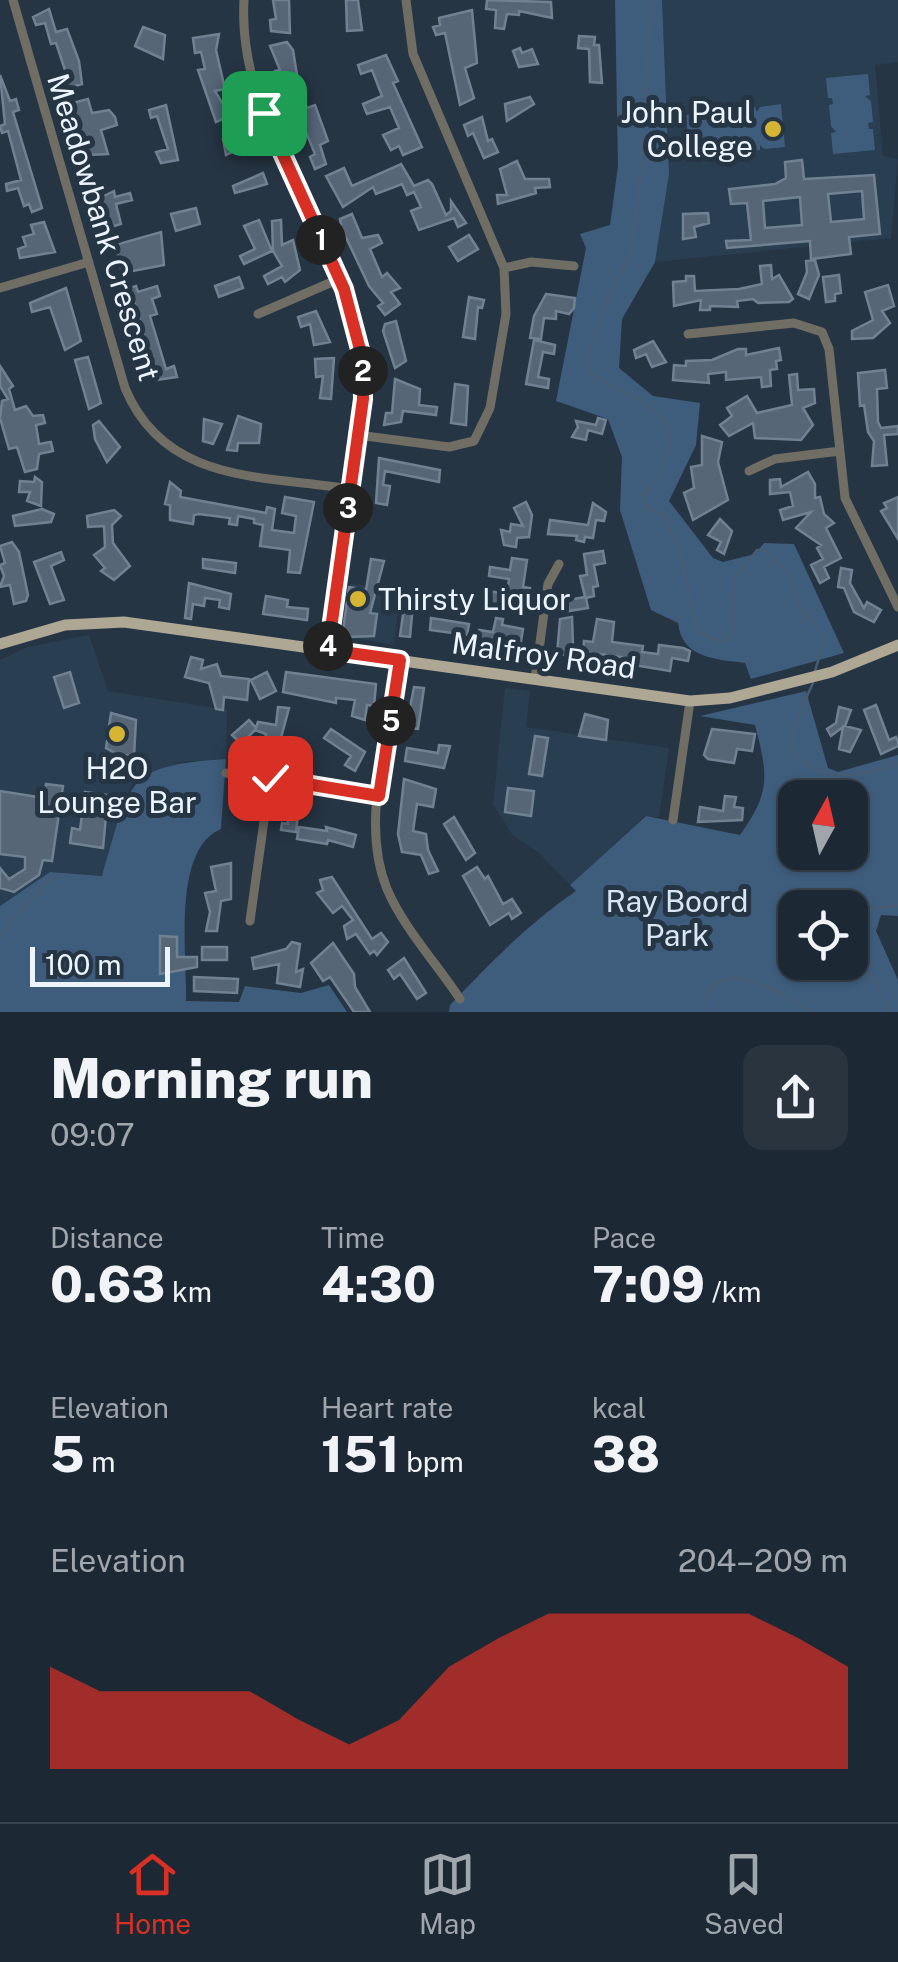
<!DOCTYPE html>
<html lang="en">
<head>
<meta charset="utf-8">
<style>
  :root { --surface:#1c2833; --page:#29343f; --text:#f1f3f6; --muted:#a0a6ac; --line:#3a444e; --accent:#d93025 }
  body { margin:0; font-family:"Public Sans",sans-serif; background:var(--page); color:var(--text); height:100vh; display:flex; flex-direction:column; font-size:38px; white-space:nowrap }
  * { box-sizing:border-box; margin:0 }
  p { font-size:32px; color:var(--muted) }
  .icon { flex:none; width:55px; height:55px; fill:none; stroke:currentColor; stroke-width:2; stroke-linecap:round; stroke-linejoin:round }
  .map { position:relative; height:1012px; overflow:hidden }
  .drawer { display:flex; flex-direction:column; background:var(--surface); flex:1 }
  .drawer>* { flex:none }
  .needle { width:65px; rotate:8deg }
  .tools { position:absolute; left:778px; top:780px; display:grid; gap:20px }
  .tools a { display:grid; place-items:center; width:90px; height:90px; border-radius:20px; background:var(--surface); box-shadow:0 2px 8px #0004,0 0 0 2px var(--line); font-size:50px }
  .scale { position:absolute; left:30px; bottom:25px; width:140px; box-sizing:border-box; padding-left:10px; border:5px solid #ecf5ff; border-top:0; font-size:28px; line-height:35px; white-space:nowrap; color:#ecf5ff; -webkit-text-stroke:8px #263544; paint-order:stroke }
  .pin { position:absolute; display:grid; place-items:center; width:85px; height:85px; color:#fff; margin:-42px; border-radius:20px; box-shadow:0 5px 15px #0006 }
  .km { position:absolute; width:50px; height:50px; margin:-25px; border-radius:50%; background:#222; color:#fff; font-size:28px; line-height:50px; text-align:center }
  .round { display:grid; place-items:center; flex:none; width:105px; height:105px; border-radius:20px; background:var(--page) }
  .overview { display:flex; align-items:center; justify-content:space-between; height:170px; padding:0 50px }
  h1 { font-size:55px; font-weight:800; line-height:75px }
  .figures { display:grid; grid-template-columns:repeat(3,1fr); gap:15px; height:170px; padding:10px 50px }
  .figures div { display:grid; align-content:center }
  .figures b { font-size:50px; font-weight:800 }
  .figures small { font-size:28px; font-weight:400 }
  .figures p { font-size:28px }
  .chart { height:280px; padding:20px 50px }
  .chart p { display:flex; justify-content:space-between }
  .chart svg { width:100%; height:180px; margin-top:10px; fill:var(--accent); opacity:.7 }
  .dock { display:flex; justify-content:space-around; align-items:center; height:140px; border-top:2px solid var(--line); background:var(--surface); font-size:28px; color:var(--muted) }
  .dock a { display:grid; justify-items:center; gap:5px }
  .dock .current { color:var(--accent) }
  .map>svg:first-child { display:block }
</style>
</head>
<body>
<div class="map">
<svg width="898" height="1012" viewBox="0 0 898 1012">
  <rect width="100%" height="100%" fill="#263544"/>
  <!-- built -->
  <path fill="#2a3e52" d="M662,0H898V62L875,65L883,156L898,159L891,238L655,262L669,173Z
    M350,584L400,591L394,645L348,637L343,630Z
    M89,635L108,691L227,710L226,759L180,762L136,780L127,794L102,876L50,872L0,906V660L28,647Z
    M505,688L530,691L526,727L669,748L659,817L645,816L570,885L538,852L513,836L493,804Z"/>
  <!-- green -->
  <path fill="#3e5d7c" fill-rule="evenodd" d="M615,0H662L669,174L655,262L622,319L619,368L653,396L700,403L696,445L669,501L713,558L723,562L755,554L764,543L794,544L844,653L751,679L745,663C717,659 682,659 678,623L651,610L620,510L622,457L608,419L556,401L586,248L580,234L610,225L618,166Z
    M868,74L870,95L865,96L871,101L873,122L868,123L869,129H873L875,150L833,154L831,133L836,132L831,126L829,105L833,104L832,98H828L826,78Z
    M781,104L785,147L764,149L760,145V150L739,152L736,147V152L715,154L711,150V155L690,157L686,115L707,112L710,117L711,112L731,110L734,115L735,109L755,107L757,112L760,107Z
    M806,691L828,768L838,772L898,755V916L881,915L876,931L898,980V1012H449L450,1005C490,963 528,924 576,891L570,885L646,816L740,835C771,792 768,775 755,725L700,716ZM795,798H850V852H795ZM795,908H850V962H795Z
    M226,759L221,829C172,849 187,954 186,1001L239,1002L245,986L301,993L329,985L347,1012H0V906L50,872L102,876C130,784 122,765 226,759Z"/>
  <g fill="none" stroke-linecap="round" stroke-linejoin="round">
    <!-- stream -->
    <path stroke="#475c73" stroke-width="2.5" d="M651,0L639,189L630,258L614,283L586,356L589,370C614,396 685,406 667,454C661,471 657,482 643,494L647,508L664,515L680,552L697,630L718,642L728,640L734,629L733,581L757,550L767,551L789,575L800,607L825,638L815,671
      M813,683L796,720L791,749C819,786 859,777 898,764
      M0,938L13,918L54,876
      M703,1012C710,943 784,998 814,1012
      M890,1012C877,983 852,953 856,920L869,909L898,905"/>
  </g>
  <!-- building -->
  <path fill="#566677" stroke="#708192" stroke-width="2.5" fill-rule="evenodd" d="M273,0H289L290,33L271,31L270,20L276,19Z
    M346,0H358L362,30L347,31Z
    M487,0L551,2L552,18L519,11V15L507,14L504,29L495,28L496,10L486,9Z
    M49,9L56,32L67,29L79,61L82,84L64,89L62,81L68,79L56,43L51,44L45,23L36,25L33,17Z
    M472,10L477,63L465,68L474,98L460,105L445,33L436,35L433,27L440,25L439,18Z
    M143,27L165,35L163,59L135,46Z
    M219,34L216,50L225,89L215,91L230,116L216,122L198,70L205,69L201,52L195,53L193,38Z
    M579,36L595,37L594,45H599L602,83L590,82L589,49L578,48Z
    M287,42L293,50L297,75L293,76L307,108L315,105L328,141L320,145L326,164L315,169L310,157L315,154L292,98L287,101L275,71L280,70L270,46Z
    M520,48L522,53L532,49L538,64L519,67L513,51Z
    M386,55L398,81L393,83L422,147L403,155L399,146L391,150L383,135L399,128L390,107L367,114L363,104L382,96L372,70L361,74L358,65Z
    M0,75L10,101L16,99L19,110L13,112L42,208L32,212L29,204L24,206L18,188L7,191L6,184L21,180L8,131L2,133L0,126L5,124Z
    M530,97L534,104L507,121L505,104Z
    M88,99L92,113L109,110L115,117L117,125L101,130L108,154L89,155L82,133L78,134L69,104Z
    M166,105L178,160L161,163L156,152L168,149L157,116L151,118L149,110Z
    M482,117L488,141L492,139L498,152L484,158L473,133L468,136L464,125Z
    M242,131L248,145L226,155L223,139Z
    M802,160L804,179L874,175L880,234L849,237L851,254L811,259L810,241L727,248L726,241L751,240L747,203L731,204L729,189L775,184L786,178L785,162ZM862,191L864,219L831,222L828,194ZM800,197L802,225L765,228L763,201Z
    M517,161L525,179H549L550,187L535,188L536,193L498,204L497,195H507L500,169Z
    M401,164L414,186L428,180L432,184L446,215L451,211V201L466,223L458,227L454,218L419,230L411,211L421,207L414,192L407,195L402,184L376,194L373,187L343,207L326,176L344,168L352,186Z
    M263,173L267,184L235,193L233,186Z
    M114,191L115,197L130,193L132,200L116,204L121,224L108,228L98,199Z
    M196,208L200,224L176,231L171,214Z
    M708,213L709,223L694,227L696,237L683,239V214Z
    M352,214L362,238L378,235L382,243L370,249L382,277L387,273L400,288L391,292L400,304L385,315L378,306L383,303L369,286L341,227L340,219Z
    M259,220L272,251L244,264L240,256L255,249L244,226Z
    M281,220L282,245L293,240L300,270L285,282L282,277L268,284L264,276L282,266L273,251L272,221Z
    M44,222L55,252L20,258L18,249L26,246L23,237L34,234L31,225Z
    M161,232L164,265L122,273L115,245Z
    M469,235L478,249L458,261L449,247Z
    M815,260L819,275L809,299L798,294L807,272L806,261Z
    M771,265L772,279L779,275L793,299L789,302L758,303L753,299L737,301L738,307L710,306V310H700L701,300L674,306L673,282L686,281V276H694L695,291L739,289L762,284L760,266Z
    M839,275L841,293L835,294V301L826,302L823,277Z
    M239,277L243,288L219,297L215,286Z
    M888,285L894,306L882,311L890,323L873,338L852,339V331L873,320L865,292Z
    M136,286L138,292L157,286L160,296L152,299L157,314L150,316L166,369L174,366L177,377L156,380L134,300L127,302L123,290Z
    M66,288L81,341L65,350L50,307L32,312L30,303Z
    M546,294L575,298L574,308L569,314L556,311V319L544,318L541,339L530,338L534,316Z
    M469,297L484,300L482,308L478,307L475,339L463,337Z
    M316,311L330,342L314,345L310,324L301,327L298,317Z
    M396,321L406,361L395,368L383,331L385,324Z
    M534,340L555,345L554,354L543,352L538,377L549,379L548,388L526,384Z
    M653,341L666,362L652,367L646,354L636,358L634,350Z
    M779,348L781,360L776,361L777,369L770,370L771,386L762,387L761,377L726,380V372L708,374L709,383L673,380L674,365L686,366V361L712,360L738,349H746V355Z
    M88,357L101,403L89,409L75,360Z
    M334,358L331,399L320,398L323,376L316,377L315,359Z
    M0,366L13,386L9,389L15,410L26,406L33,416L43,415L45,423L36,425L39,444L51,442L53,451L39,454L37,469L25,472L17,447L9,449L0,418L2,401L8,399L0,386Z
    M885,370L887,388L877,389L878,422L881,428L898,426V434L884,435L887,465L872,466L874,441L868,432L864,405L860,406L858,373Z
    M797,374L798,390L814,389L815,403L803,408L813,425L801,440L755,438L753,423L729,436L720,425L732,416L727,408L747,396L757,413L792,405L789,375Z
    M395,379L420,389L419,405L437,407L436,415L403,411L401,422L384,425L386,413H392Z
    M455,384L468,386L466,425L451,423Z
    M238,416L261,424L259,443H238L237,451L227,450Z
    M598,418L606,420L602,434L588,430L586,440L572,437L578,427L576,421L596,425Z
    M204,419L222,424L213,444L203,441Z
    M99,421L120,447L107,462L95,439L93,425Z
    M702,436L722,442L718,462L728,500L693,520L684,493L694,488L691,467L702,465Z
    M379,458L440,470L439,482L385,471L383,485L390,486L387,505L376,503Z
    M808,472L815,484V498L820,497L824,514L834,523L826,528L841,558L824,567L829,578L820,583L811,565L823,559L817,548L821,545L796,528L811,512L783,520L780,510L793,506L790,492L770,494V480L780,479L781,487Z
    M35,477L42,482L41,506L27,501L30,492H19L20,481L34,482Z
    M170,482L181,491L180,497L266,513L267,507L275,509L272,530L294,533L296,516L282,513L285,497L314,502L300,573L288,572L290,550L260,546L263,525L254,523V519L238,516L237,525L229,524L230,518L199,514L194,515L193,524L170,520V505L165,504Z
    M898,497V539L881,511L887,508L884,503Z
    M526,502L532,515L529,537L517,538L516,547L504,545L501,530L510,532L511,524L523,526L514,508Z
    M593,503L606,512L604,521L596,520L593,538L585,537L584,542L576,540L577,536L548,534L550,520L588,525Z
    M42,509L54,514L51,522L15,526L13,516Z
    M114,510L121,516L112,525L113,543L130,566L114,580L101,571L105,568L94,555L105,547L104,526L88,527L87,516Z
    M720,519L732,531L724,554L717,550L721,542L708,535Z
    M12,542L19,552L28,595L26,601L14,604L10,585L0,587L4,576L0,565L5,563L0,546Z
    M603,551L605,563L594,565L598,586L593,587L594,596L586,598L588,608L569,611L567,600L585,597L580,576L587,575L584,554Z
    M61,552L64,560L51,566L64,600L50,604L34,562Z
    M512,558L527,560L523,587L530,588L527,604H486L488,591L507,594L509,579L489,576L490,567L510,570Z
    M203,559L236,563L235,573L203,568Z
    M371,559L384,561L370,613L377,614L374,636L348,637L343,630L349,587L366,590Z
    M841,568L852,570L850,583L864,608L867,602L881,610L874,622L854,612L844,588L838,587Z
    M189,583L231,594L229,609L219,607L220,600L205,598L204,606L193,604L191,619L185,618Z
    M406,593L414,594L410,637L400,636Z
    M266,596L288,600L287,607L308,609L307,620L263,614Z
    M572,617L573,645L569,644L568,655L557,654L560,619Z
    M431,618L469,624L467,635L430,630Z
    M496,618L503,619L502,625L523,629L520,648L477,642L479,630L493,632Z
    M597,619L614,622L612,642L643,646L642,652L658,654L659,645L683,648L690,651L688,661L672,658L670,671L628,664L629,658L583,652L584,641L593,642Z
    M191,657L203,660L201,669L217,664L221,676L249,679L247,700L224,697L223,710L216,709L209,683L185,677Z
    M70,672L79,703L64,708L54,677Z
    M267,672L276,691L260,699L251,680Z
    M286,672L376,684L374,706L367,705L365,720L352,716L355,700L336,698V703L283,692Z
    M414,687L424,688L418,729L406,728Z
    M876,705L889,740L896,737L898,742V746L881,754L864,710Z
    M278,707L289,708L278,749L288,750V760L261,757L266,734L255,730L241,744L232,735L249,720L256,728L258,722L276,725Z
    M839,707L851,710L845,726L861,730L850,752L839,749L843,727L831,736L827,729L836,723Z
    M111,713L136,720L134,756L123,755L122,761L114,760L115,753L106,748Z
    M585,714L608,720L606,740L579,736Z
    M331,729L365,752L355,771L345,765L351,756L324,738Z
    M712,729L755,734L752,751L737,749L734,763L708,759L704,755Z
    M535,736L548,738L542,776L529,774Z
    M439,745L450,746L444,768L405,761L407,748L438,753Z
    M404,779L436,789L433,807L417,804L413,831L426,834L428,850L438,871L429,874L421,855L402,852L398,834Z
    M46,784L63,786L52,861L43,860L39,875L14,892L0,888V868L9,879L25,869V857L0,854V791L44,798Z
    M508,788L534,791L531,816L505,812Z
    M85,792L108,795L103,848L70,843L72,828L80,830Z
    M725,796L736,797L734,807L743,808L742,820L698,822L700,807L723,811Z
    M305,800L307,813L298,814L296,832L281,830L282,823L288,824L285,803Z
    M454,817L475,853L466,860L444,824Z
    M299,827L327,831L326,827L356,835L353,847L328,840L327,844L297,839Z
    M231,863V899L221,901L217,931H206L210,912L205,893L216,891L211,867Z
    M477,867L485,879L488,876L503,904L512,899L521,913L512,919L509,913L490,925L463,876Z
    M332,877L372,939L381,933L388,942L377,955L374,951L370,954L356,934L347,939L344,926L353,920L342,906L333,913L317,893L323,890L320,880Z
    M160,936L177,937V957H197V967L160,974Z
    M292,942L300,944L296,972L303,969L300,987L277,983L279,964L254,969L252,958L286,949Z
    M333,943L354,974L355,987L370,1012H354L330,977L323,981L311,963Z
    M202,947H227V960H202Z
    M404,958L426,993L417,999L400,974L394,979L388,970Z
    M194,977L238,979L237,993L194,991Z"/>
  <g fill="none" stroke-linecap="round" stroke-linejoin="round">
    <!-- minor -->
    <path stroke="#706e64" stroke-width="9" d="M13,0L125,388C165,484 262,475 350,489
      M244,0C237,119 325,209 354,319C371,382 357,444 348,507C341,554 336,602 328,650
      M504,268L531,262L574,266
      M0,288L89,262
      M258,314L339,279
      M688,334L794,323L822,332L829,349L845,498L898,607
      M358,435L449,447L474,441L490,408L506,314L504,268L413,54L406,0
      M749,471L775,459L840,451
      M400,660C392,732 358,818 387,889C403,927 437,964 460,999
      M535,679L548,584L559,564
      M226,773L379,796
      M673,820L690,701
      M250,921L270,778"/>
    <!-- major -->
    <path stroke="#ada794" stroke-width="11" d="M0,644L65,625L124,622L690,701L730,698L832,672L898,645"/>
  </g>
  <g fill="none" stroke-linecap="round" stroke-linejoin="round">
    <defs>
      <path id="route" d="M264,113L344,289L362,357L363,399L328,650L400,660L379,796L270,778"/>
    </defs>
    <!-- route casing -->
    <use href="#route" stroke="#fff" stroke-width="20"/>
    <!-- route -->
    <use href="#route" stroke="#d93025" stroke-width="12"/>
  </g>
  <!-- markers -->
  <g fill="#d6b534" stroke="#263544" stroke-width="4">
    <circle cx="773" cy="129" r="10"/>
    <circle cx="358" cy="599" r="10"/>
    <circle cx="117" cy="734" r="10"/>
  </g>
  <g text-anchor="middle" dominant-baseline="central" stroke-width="10" stroke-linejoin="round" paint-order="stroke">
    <!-- poi labels -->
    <g font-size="30" fill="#ecf5ff" stroke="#263544" text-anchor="end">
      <text x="753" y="112">John Paul<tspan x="753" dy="34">College</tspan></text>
      <text x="378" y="599" text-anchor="start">Thirsty Liquor</text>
      <text x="117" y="768" text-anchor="middle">H2O<tspan x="117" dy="34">Lounge Bar</tspan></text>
    </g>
    <!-- street labels -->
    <g font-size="30" fill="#ecf5ff" stroke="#263544">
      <text transform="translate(104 227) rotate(73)">Meadowbank Crescent</text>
      <text transform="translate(544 655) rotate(8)">Malfroy Road</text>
    </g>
    <!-- park labels -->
    <g font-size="30" fill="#d9e6f3" stroke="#263544">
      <text x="677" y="901">Ray Boord<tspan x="677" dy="34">Park</tspan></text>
    </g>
  </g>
</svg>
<div class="tools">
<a><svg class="needle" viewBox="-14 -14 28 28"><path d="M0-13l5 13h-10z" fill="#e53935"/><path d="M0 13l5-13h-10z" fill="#a0a6ac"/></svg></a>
<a><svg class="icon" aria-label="locate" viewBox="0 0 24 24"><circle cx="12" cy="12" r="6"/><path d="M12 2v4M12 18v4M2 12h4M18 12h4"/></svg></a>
</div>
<div class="scale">100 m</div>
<div class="pin" style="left:264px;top:113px;background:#1e9e55"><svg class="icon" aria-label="arrive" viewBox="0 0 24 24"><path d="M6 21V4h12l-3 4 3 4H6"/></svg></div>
<div class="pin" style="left:270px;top:778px;background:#d93025"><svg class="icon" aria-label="check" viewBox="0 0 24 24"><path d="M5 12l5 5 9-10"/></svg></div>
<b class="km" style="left:321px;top:240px">1</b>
<b class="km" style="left:363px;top:371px">2</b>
<b class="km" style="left:348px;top:508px">3</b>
<b class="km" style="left:328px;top:646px">4</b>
<b class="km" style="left:391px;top:721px">5</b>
</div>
<section class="drawer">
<div class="overview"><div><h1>Morning run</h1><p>09:07</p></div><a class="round"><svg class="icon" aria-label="share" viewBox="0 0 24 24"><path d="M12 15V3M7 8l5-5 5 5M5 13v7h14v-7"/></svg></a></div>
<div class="figures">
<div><p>Distance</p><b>0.63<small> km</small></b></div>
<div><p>Time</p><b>4:30</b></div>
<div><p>Pace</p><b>7:09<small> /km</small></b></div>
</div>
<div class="figures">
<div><p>Elevation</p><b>5<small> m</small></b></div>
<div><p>Heart rate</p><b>151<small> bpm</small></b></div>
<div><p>kcal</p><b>38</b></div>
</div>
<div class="chart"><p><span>Elevation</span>204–209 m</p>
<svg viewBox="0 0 160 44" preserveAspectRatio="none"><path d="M0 44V19L10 25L20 25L30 25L40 25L50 32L60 38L70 32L80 19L90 12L100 6L110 6L120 6L130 6L140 6L150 12L160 19V44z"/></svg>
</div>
</section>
<nav class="dock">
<a class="current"><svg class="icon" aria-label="home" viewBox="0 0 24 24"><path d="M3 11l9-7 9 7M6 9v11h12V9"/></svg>Home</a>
<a><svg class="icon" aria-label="map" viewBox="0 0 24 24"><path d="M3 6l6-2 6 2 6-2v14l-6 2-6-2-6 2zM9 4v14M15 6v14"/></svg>Map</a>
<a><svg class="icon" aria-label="saved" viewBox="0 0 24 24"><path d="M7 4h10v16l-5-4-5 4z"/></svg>Saved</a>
</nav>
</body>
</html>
